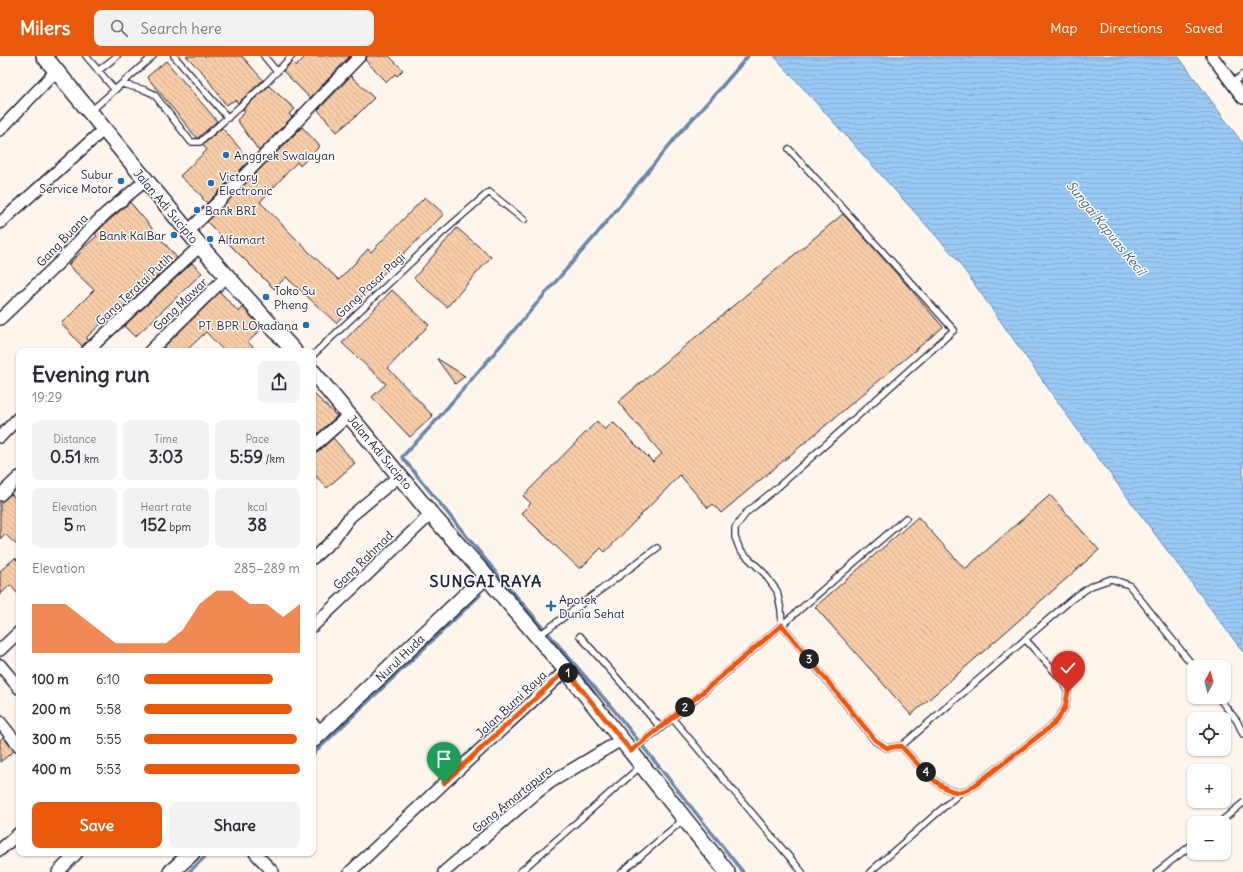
<!DOCTYPE html>
<html lang="en">
<head>
<meta charset="utf-8">
<style>
  :root { --surface:#fff; --page:#f2f2f3; --text:#2b2b33; --muted:#7c7c81; --accent:#ea580c }
  body { margin:0; font-family:Delius,sans-serif; background:var(--page); color:var(--text); height:100vh; display:flex; flex-direction:column; font-size:15px; white-space:nowrap }
  * { box-sizing:border-box; margin:0 }
  p { font-size:13px; color:var(--muted) }
  .icon { flex:none; width:22px; height:22px; fill:none; stroke:currentColor; stroke-width:2; stroke-linecap:round; stroke-linejoin:round }
  .map { position:relative; flex:1; overflow:hidden }
  .details { position:absolute; left:16px; top:292px; width:300px; height:508px; display:flex; flex-direction:column; background:var(--surface); border-radius:8px; box-shadow:0 1px 3px #0004 }
  .details>* { flex:none }
  .needle { width:26px; rotate:7deg }
  .buttons { position:absolute; left:1187px; top:604px; display:grid; gap:8px }
  .buttons a { display:grid; place-items:center; width:44px; height:44px; border-radius:8px; background:var(--surface); box-shadow:0 1px 3px #0004; font-size:20px }
  .pin { position:absolute; display:grid; place-items:center; width:34px; height:34px; color:#fff; margin:-41px -17px; border-radius:50% 50% 50% 0; rotate:-45deg; box-shadow:0 0 4px #0007 }
  .pin .icon { rotate:45deg }
  .km { position:absolute; width:20px; height:20px; margin:-10px; border-radius:50%; background:#222; color:#fff; font-size:11px; line-height:20px; text-align:center }
  .round { display:grid; place-items:center; flex:none; width:42px; height:42px; border-radius:8px; background:var(--page) }
  .summary { display:flex; align-items:center; justify-content:space-between; height:68px; padding:0 16px }
  h1 { font-size:22px; font-weight:700; line-height:30px }
  .stats { display:grid; grid-template-columns:repeat(3,1fr); gap:6px; height:68px; padding:4px 16px }
  .stats div { display:grid; align-content:center; border-radius:8px; background:var(--page); text-align:center }
  .stats b { font-size:17px; font-weight:700 }
  .stats small { font-size:11px; font-weight:400 }
  .stats p { font-size:11px }
  .chart { height:112px; padding:8px 16px }
  .chart p { display:flex; justify-content:space-between }
  .chart svg { width:100%; height:72px; margin-top:4px; fill:var(--accent); opacity:.7 }
  .cta { display:flex; gap:8px; margin-top:auto; padding:8px 16px }
  .cta a { flex:1; height:46px; border-radius:8px; background:var(--accent); color:#fff; font-size:16px; font-weight:700; line-height:46px; text-align:center }
  .cta a+a { background:var(--page); color:var(--text) }
  ul { padding:0 16px; list-style:none; font-size:13px }
  li { display:grid; grid-template-columns:64px 48px 1fr; align-items:center; height:30px }
  li i { height:10px; border-radius:5px; background:var(--accent) }
  header { display:flex; align-items:center; gap:24px; box-sizing:border-box; height:56px; padding:0 20px; background:var(--accent); color:#fff }
  header strong { font-size:19px }
  nav { display:flex; gap:22px; margin-inline-start:auto; font-size:14px }
  .search { width:280px; height:36px; background:var(--page); display:flex; align-items:center; gap:10px; box-sizing:border-box; padding:0 14px; border-radius:8px; color:var(--muted); font-size:15px }
  .map>svg:first-child { display:block }
</style>
</head>
<body>
<header>
<strong>Milers</strong>
<div class="search"><svg class="icon" aria-label="search" viewBox="0 0 24 24"><circle cx="10" cy="10" r="6"/><path d="M15 15l6 6"/></svg>Search here</div>
<nav><a>Map</a><a>Directions</a><a>Saved</a></nav>
</header>
<div class="map">
<svg width="1243" height="816" viewBox="0 0 1243 816">
  <defs>
    <pattern id="water-rules" width="6" height="5" patternUnits="userSpaceOnUse"><rect width="6" height="5" fill="#99caf6"/><path d="M0 2.5h6" fill="none" stroke="#84add4"/></pattern>
    <pattern id="building-back-hatch" width="6" height="6" patternUnits="userSpaceOnUse"><rect width="6" height="6" fill="#f8cca7"/><path d="M-1 5l2 2M0 0l6 6M5-1l2 2" fill="none" stroke="#d4af91"/></pattern>
  </defs>
  <rect width="100%" height="100%" fill="#fef5ed"/>
  <filter id="ink" filterUnits="userSpaceOnUse"><feTurbulence type="fractalNoise" baseFrequency=".025" numOctaves="2"/><feDisplacementMap in="SourceGraphic" scale="8" xChannelSelector="R" yChannelSelector="G"/><feConvolveMatrix kernelMatrix="1 2 1 2 8 2 1 2 1" color-interpolation-filters="sRGB"/></filter>
  <g filter="url(#ink)">
    <!-- water -->
    <path fill="url(#water-rules)" stroke="#6987ab" d="M774,0H1178L1243,88V596L1087,387L955,201Z"/>
    <g fill="none" stroke-linecap="round" stroke-linejoin="round">
      <!-- stream -->
      <path stroke="#6987ab" stroke-width="3.5" d="M313,698L480,539
        M189,816L209,797
        M743,816L613,653L499,520L402,401L434,367L595,180L676,81L718,35L748,0"/>
    </g>
    <!-- building -->
    <path fill="url(#building-back-hatch)" stroke="#22223b" d="M186,0H242L263,24L238,47L235,44L226,49L204,18Z
      M306,0H350L310,42L283,15L292,6L296,10Z
      M367,0H389L403,14L397,20L395,18L387,26L365,4Z
      M166,5L217,65L198,82H197L147,21Z
      M351,20L374,42L356,60L337,76L318,54Z
      M269,30L295,53L289,58L292,61L259,95L237,64L245,56L243,53Z
      M302,71L320,90L300,110L297,106L260,146L310,197L339,224L368,193L371,196L425,141L444,158L389,212L336,267L286,221L274,233L207,166Z
      M222,72L250,104L207,147L202,142L203,141L180,120L207,94L203,89Z
      M130,146L177,202L115,260L112,257L86,282L88,284L82,290L61,267L76,254L75,253L94,234L68,209L82,195L81,194L97,180L95,178L105,168Z
      M843,158L906,228L943,271L721,457L713,448L708,452L680,419L605,496L601,492L580,513L521,457L531,447L523,440L597,365L605,374L613,366L653,406L662,398L618,346Z
      M457,172L491,201L447,251L414,222Z
      M192,207L202,217L135,281L124,270Z
      M392,234L429,269L388,312L433,360L410,381L372,341L386,328L342,287Z
      M220,236L239,256L243,251L262,273L248,286L257,295H224L206,276L186,295H160Z
      M437,303H438L465,320L455,328Z
      M313,337L337,360L313,382Z
      M333,382L355,407L327,432L313,417V398L318,396Z
      M11,438L19,446V491L5,478L0,483V446L4,444Z
      M1050,439L1099,494L911,659L815,551L918,461L965,513Z
      M15,502L19,506V539L10,529L0,539V515Z
      M3,681L14,695L0,706V684Z"/>
    <g fill="none" stroke-linecap="round" stroke-linejoin="round">
      <defs>
        <path id="lane" d="M86,0L115,34
          M174,0L228,62
          M264,0L277,16
          M98,15L117,0
          M122,28L145,34L154,38L191,86H200L263,30L292,0
          M1232,28L1243,18
          M91,55L153,0
          M789,93L954,274L778,431L746,457L735,472V481L740,494L764,517L777,535L781,554L782,569L864,671L875,685L887,692L901,690L913,680L1072,543L1091,530L1111,523L1129,529L1194,611
          M313,299L442,177L489,136L524,164
          M541,578L657,492
          M580,580L661,672
          M1218,641L1237,665L1243,678
          M672,662L802,816
          M901,690C914,703 940,738 960,736C965,736 970,732 974,730L1054,668L1065,652L1068,636L1062,624L1025,583
          M631,695L661,672L761,587L906,462
          M1219,767L1243,747
          M520,816L642,709
          M622,816L684,763
          M870,816L961,736
          M1157,816L1194,787"/>
        <path id="street" d="M1212,0L1243,42
          M0,74L56,15
          M0,167L103,74
          M188,175C247,119 303,59 360,0
          M0,263L64,202L89,174L105,158L145,125
          M87,295L200,190
          M150,295L227,220
          M0,381L19,361
          M313,391L349,359
          M0,439L19,421
          M313,502L332,485L350,461L399,420
          M313,570L431,458
          M0,594L19,576
          M0,609L19,632
          M0,666L19,690
          M313,668L321,676
          M0,794L19,777
          M255,797L273,816
          M58,816L77,797
          M350,816L444,727L566,614
          M444,816L534,739L551,726L621,684"/>
        <path id="secondary" d="M44,0L200,190L294,295
          M313,316L431,458L486,520L566,614L727,816
          M313,684L486,520
          M171,816L192,797"/>
      </defs>
      <!-- lane casing -->
      <use href="#lane" stroke="#22223b" stroke-width="8"/>
      <!-- street casing -->
      <use href="#street" stroke="#22223b" stroke-width="14"/>
      <!-- secondary casing -->
      <use href="#secondary" stroke="#22223b" stroke-width="18"/>
      <!-- lane -->
      <use href="#lane" stroke="#fff" stroke-width="5.5"/>
      <!-- street -->
      <use href="#street" stroke="#fff" stroke-width="11"/>
      <!-- secondary -->
      <use href="#secondary" stroke="#fff" stroke-width="15"/>
    </g>
  </g>
  <g fill="none" stroke-linecap="round" stroke-linejoin="round" filter="url(#ink)">
    <defs>
      <path id="route" d="M444,727L566,614L631,695L672,662L782,569L875,684L887,692L901,690C914,703 940,738 960,736C965,736 970,732 974,730L1054,668L1065,652L1068,636"/>
    </defs>
    <!-- route casing -->
    <use href="#route" stroke="#fff" stroke-width="8"/>
    <!-- route -->
    <use href="#route" stroke="#ea580c" stroke-width="5"/>
  </g>
  <!-- markers -->
  <g fill="#1f6fb2" stroke="#fff" stroke-width="1.5">
    <circle cx="226" cy="99" r="4"/>
    <circle cx="121" cy="125" r="4"/>
    <circle cx="211" cy="127" r="4"/>
    <circle cx="197" cy="154" r="4"/>
    <circle cx="174" cy="179" r="4"/>
    <circle cx="210" cy="183" r="4"/>
    <circle cx="266" cy="241" r="4"/>
    <circle cx="306" cy="269" r="4"/>
    <path d="M549 544h4v4h4v4h-4v4h-4v-4h-4v-4h4z"/>
  </g>
  <g text-anchor="middle" dominant-baseline="central" stroke-width="3" stroke-linejoin="round" paint-order="stroke">
    <!-- poi labels -->
    <g font-size="12" fill="#22223b" stroke="#fff" text-anchor="start">
      <text x="234" y="99">Anggrek Swalayan</text>
      <text x="113" y="118" text-anchor="end">Subur<tspan x="113" dy="14">Service Motor</tspan></text>
      <text x="219" y="120">Victory<tspan x="219" dy="14">Electronic</tspan></text>
      <text x="205" y="154">Bank BRI</text>
      <text x="166" y="179" text-anchor="end">Bank KalBar</text>
      <text x="218" y="183">Alfamart</text>
      <text x="274" y="234">Toko Su<tspan x="274" dy="14">Pheng</tspan></text>
      <text x="298" y="269" text-anchor="end">PT. BPR LOkadana</text>
      <text x="559" y="543">Apotek<tspan x="559" dy="14">Dunia Sehat</tspan></text>
    </g>
    <!-- street labels -->
    <g font-size="12" fill="#22223b" stroke="#fff">
      <text transform="translate(166 150) rotate(50)">Jalan Adi Sucipto</text>
      <text transform="translate(62 184) rotate(-46)">Gang Buana</text>
      <text transform="translate(370 229) rotate(-43)">Gang Pasar Pagi</text>
      <text transform="translate(134 233) rotate(-43)">Gang Teratai Putih</text>
      <text transform="translate(180 248) rotate(-44)">Gang Mawar</text>
      <text transform="translate(380 396) rotate(50)">Jalan Adi Sucipto</text>
      <text transform="translate(363 504) rotate(-44)">Gang Rahmad</text>
      <text transform="translate(400 602) rotate(-44)">Nurul Huda</text>
      <text transform="translate(511 648) rotate(-43)">Jalan Bumi Raya</text>
      <text transform="translate(512 743) rotate(-39)">Gang Amartapura</text>
    </g>
    <!-- water labels -->
    <g font-size="13" font-style="italic" fill="#4c5d7c" stroke="#fff">
      <text transform="translate(1106 172) rotate(51)">Sungai Kapuas Kecil</text>
    </g>
    <!-- district labels -->
    <g font-size="16" font-weight="bold" letter-spacing="1" fill="#22223b" stroke="#fff">
      <text x="486" y="525">SUNGAI RAYA</text>
    </g>
  </g>
</svg>
<div class="buttons">
<a><svg class="needle" viewBox="-14 -14 28 28"><path d="M0-13l5 13h-10z" fill="#e53935"/><path d="M0 13l5-13h-10z" fill="#7c7c81"/></svg></a>
<a><svg class="icon" aria-label="locate" viewBox="0 0 24 24"><circle cx="12" cy="12" r="6"/><path d="M12 2v4M12 18v4M2 12h4M18 12h4"/></svg></a>
<a>+</a>
<a>−</a>
</div>
<div class="pin" style="left:444px;top:727px;background:#1e9e55"><svg class="icon" aria-label="arrive" viewBox="0 0 24 24"><path d="M6 21V4h12l-3 4 3 4H6"/></svg></div>
<div class="pin" style="left:1068px;top:636px;background:#d93025"><svg class="icon" aria-label="check" viewBox="0 0 24 24"><path d="M5 12l5 5 9-10"/></svg></div>
<b class="km" style="left:568px;top:617px">1</b>
<b class="km" style="left:685px;top:651px">2</b>
<b class="km" style="left:809px;top:603px">3</b>
<b class="km" style="left:926px;top:716px">4</b>
<section class="details">
<div class="summary"><div><h1>Evening run</h1><p>19:29</p></div><a class="round"><svg class="icon" aria-label="share" viewBox="0 0 24 24"><path d="M12 15V3M7 8l5-5 5 5M5 13v7h14v-7"/></svg></a></div>
<div class="stats">
<div><p>Distance</p><b>0.51<small> km</small></b></div>
<div><p>Time</p><b>3:03</b></div>
<div><p>Pace</p><b>5:59<small> /km</small></b></div>
</div>
<div class="stats">
<div><p>Elevation</p><b>5<small> m</small></b></div>
<div><p>Heart rate</p><b>152<small> bpm</small></b></div>
<div><p>kcal</p><b>38</b></div>
</div>
<div class="chart"><p><span>Elevation</span>285–289 m</p>
<svg viewBox="0 0 160 44" preserveAspectRatio="none"><path d="M0 44V14L10 14L20 14L30 22L40 30L50 38L60 38L70 38L80 38L90 30L100 14L110 6L120 6L130 14L140 14L150 22L160 14V44z"/></svg>
</div>
<ul>
<li><b>100 m</b>6:10<i style="width:83%"></i></li>
<li><b>200 m</b>5:58<i style="width:95%"></i></li>
<li><b>300 m</b>5:55<i style="width:98%"></i></li>
<li><b>400 m</b>5:53<i style="width:100%"></i></li>
</ul>
<div class="cta"><a>Save</a><a>Share</a></div>
</section>
</div>
</body>
</html>
